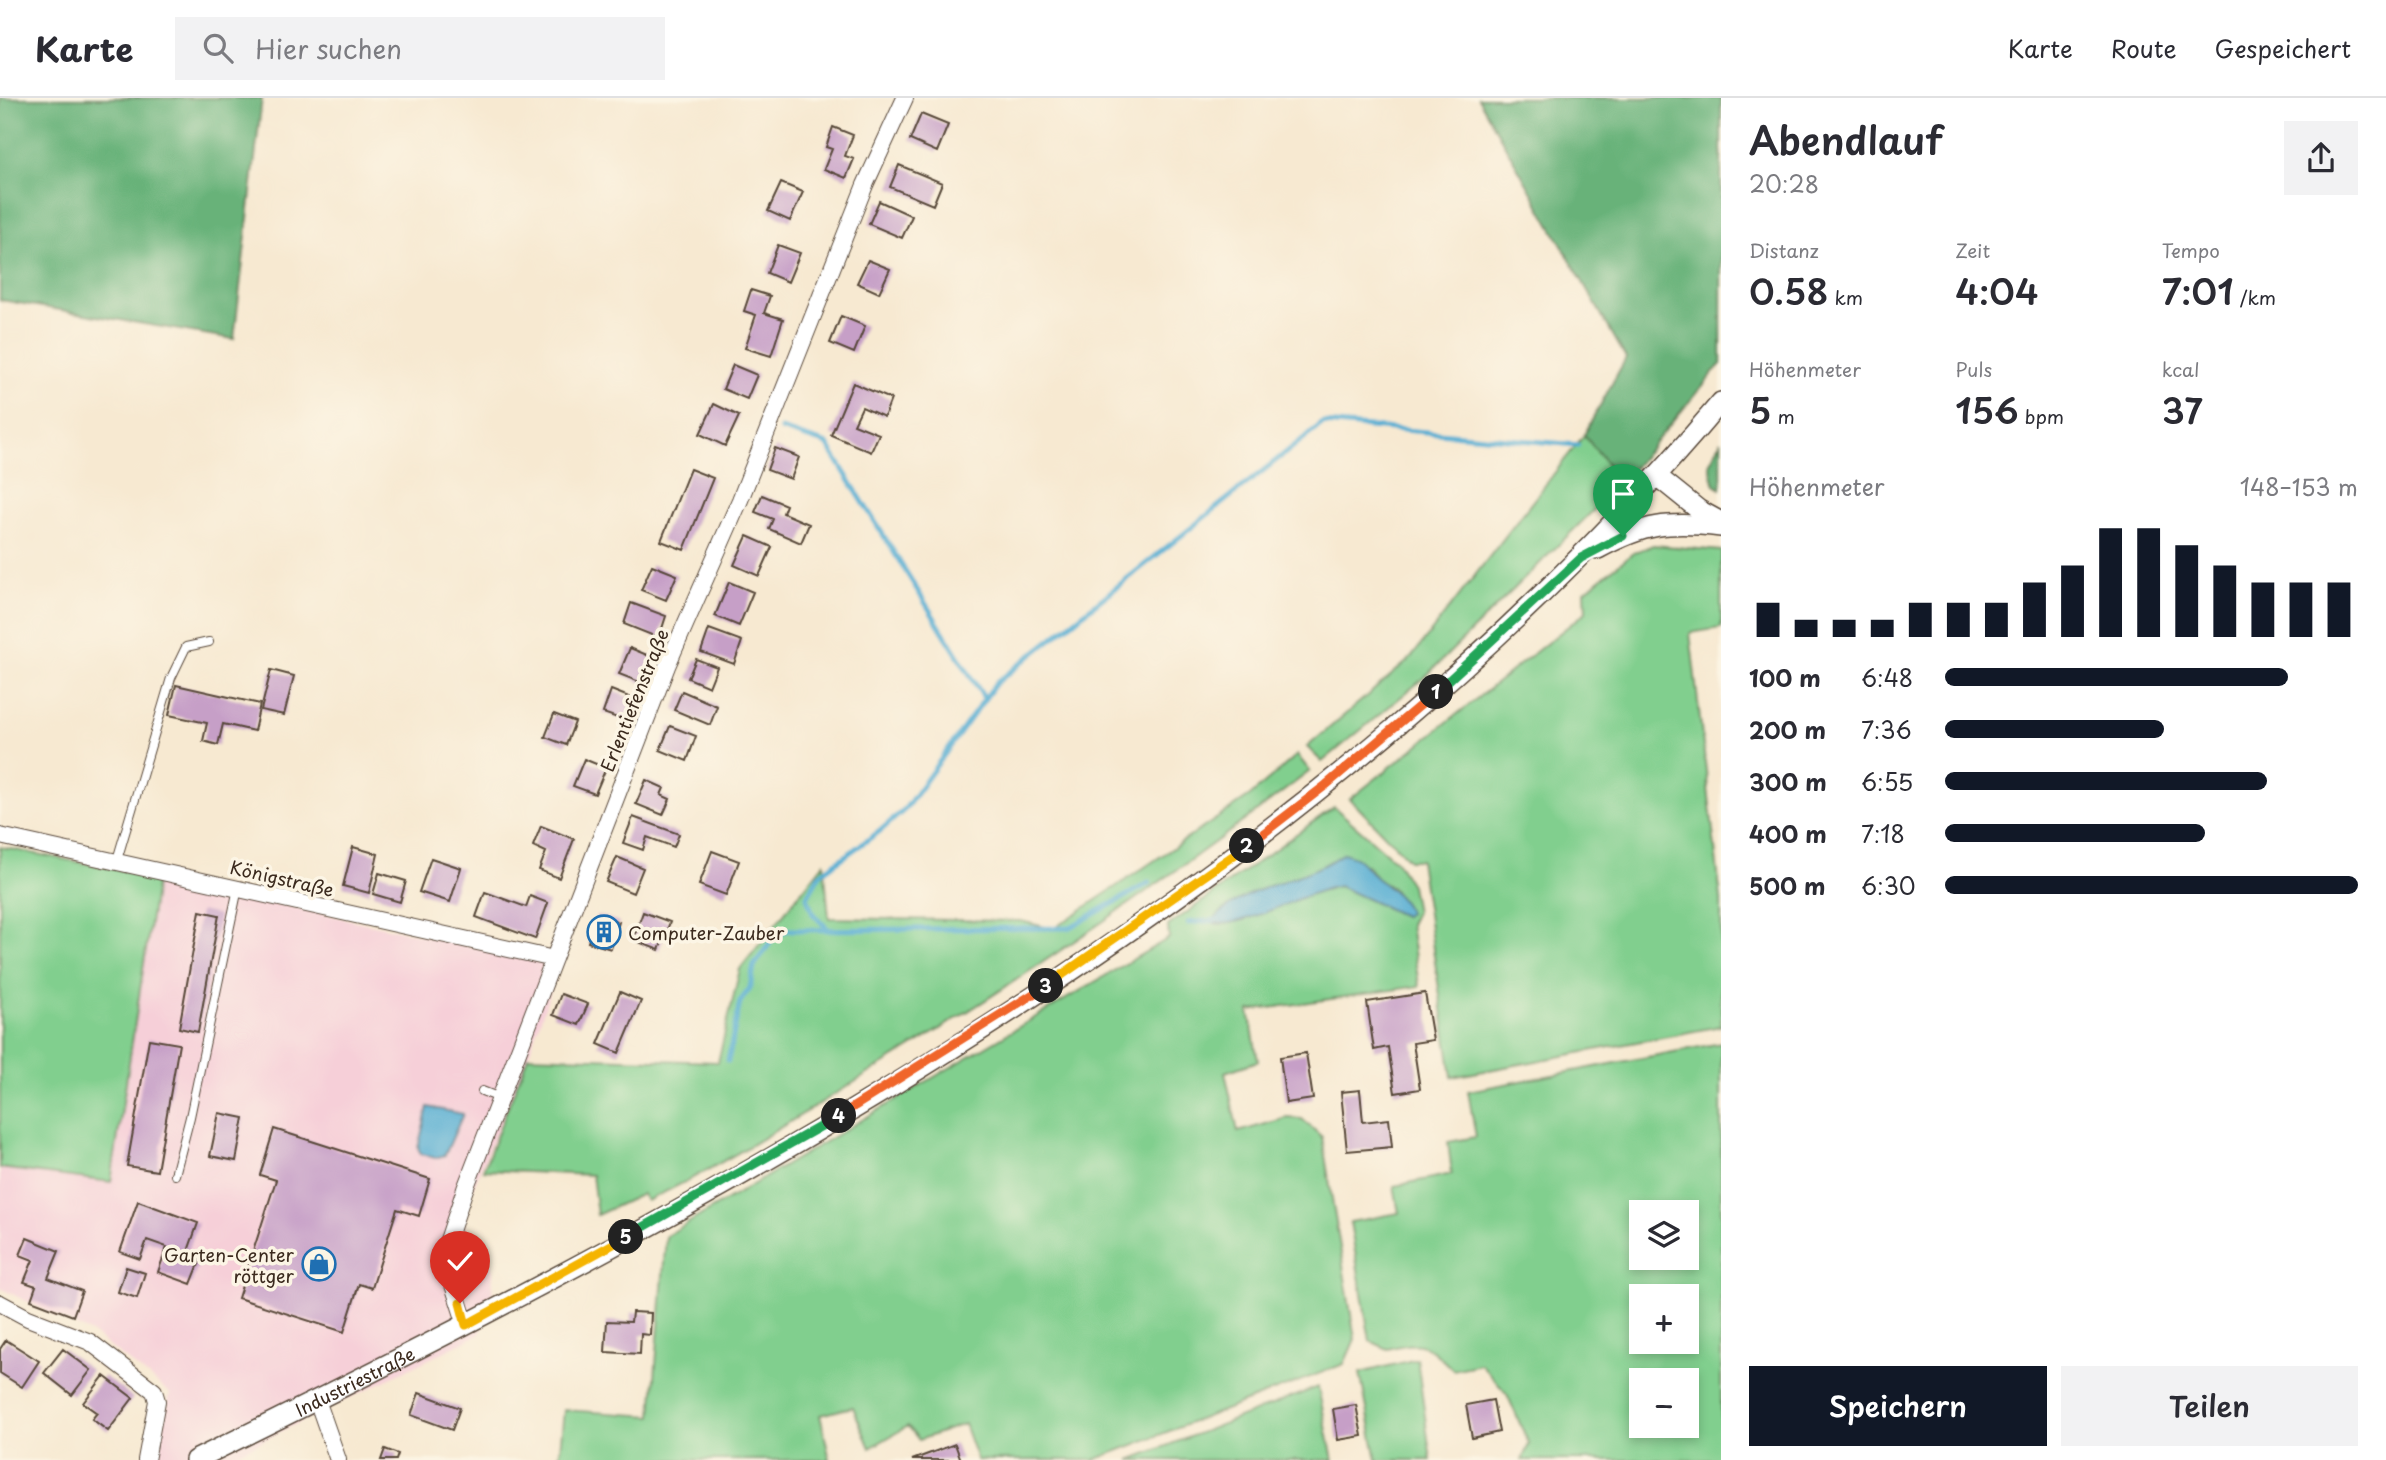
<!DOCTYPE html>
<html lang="de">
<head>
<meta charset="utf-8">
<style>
  :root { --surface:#fff; --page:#f2f2f3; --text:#2b2b33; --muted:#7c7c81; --line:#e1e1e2; --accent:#111827 }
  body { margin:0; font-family:"Playpen Sans",sans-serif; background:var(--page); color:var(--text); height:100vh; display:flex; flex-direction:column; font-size:26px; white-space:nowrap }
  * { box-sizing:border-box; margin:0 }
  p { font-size:23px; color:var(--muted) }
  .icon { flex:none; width:38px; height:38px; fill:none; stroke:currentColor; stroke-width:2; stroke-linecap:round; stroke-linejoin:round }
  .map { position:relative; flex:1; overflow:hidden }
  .side { display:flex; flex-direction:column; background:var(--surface); width:665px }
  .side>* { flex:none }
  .fabs { position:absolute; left:1629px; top:1102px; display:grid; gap:14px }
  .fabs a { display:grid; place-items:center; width:70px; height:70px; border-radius:0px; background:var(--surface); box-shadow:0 4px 10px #0003; font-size:35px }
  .pin { position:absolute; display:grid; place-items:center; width:60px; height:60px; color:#fff; margin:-72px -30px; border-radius:50% 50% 50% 0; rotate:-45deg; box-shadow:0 0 7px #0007 }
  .pin .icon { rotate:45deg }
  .km { position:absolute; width:35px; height:35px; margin:-18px; border-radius:50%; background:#222; color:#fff; font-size:19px; line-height:35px; text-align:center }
  .round { display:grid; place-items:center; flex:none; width:74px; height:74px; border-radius:0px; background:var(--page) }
  .summary { display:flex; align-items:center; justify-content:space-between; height:119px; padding:0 28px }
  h1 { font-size:38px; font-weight:600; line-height:52px }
  .metrics { display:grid; grid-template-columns:repeat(3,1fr); gap:10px; height:119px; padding:7px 28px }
  .metrics div { display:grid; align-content:center }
  .metrics b { font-size:35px; font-weight:600 }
  .metrics small { font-size:19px; font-weight:400 }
  .metrics p { font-size:19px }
  .chart { height:196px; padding:14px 28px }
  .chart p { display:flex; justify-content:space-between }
  .chart svg { width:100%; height:126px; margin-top:7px; stroke:var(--accent); stroke-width:6 }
  .cta { display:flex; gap:14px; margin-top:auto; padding:14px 28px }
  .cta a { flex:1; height:80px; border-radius:0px; background:var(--accent); color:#fff; font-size:28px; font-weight:600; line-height:80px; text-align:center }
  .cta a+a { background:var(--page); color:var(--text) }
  ul { padding:0 28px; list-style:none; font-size:23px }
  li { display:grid; grid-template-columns:112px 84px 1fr; align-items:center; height:52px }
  li i { height:18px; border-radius:9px; background:var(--accent) }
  header { display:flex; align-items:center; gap:42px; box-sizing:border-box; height:98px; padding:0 35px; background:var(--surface); border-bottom:2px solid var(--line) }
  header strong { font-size:33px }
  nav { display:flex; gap:38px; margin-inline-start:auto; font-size:24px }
  .search { width:490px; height:63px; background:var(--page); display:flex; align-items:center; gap:18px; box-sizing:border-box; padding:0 24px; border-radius:0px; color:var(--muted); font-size:26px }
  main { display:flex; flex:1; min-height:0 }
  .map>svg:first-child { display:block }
</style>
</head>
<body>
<header>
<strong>Karte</strong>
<div class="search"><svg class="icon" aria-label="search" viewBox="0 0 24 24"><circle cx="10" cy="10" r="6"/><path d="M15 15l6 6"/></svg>Hier suchen</div>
<nav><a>Karte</a><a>Route</a><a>Gespeichert</a></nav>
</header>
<main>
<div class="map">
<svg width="1721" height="1362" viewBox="0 0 1721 1362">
  <rect width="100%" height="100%" fill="#fcf5e5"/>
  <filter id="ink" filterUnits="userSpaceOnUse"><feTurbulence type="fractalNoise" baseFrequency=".0143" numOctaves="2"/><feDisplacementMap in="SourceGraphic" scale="14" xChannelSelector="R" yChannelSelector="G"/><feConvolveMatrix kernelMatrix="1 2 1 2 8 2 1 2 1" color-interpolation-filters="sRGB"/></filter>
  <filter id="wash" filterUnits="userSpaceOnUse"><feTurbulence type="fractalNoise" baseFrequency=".00686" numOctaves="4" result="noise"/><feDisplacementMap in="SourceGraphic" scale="28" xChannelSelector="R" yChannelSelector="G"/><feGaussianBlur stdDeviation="1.57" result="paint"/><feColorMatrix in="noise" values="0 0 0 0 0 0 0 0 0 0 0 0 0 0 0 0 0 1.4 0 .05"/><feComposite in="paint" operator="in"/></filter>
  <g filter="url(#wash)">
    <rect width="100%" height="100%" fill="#f7e9d1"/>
    <!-- built -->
    <path fill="#f6cfd8" d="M157,779L559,868L528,958L463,1113L467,1152L493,1168L492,1207L480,1236L223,1362H168L156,1359L170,1295L93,1236L0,1190V1070L111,1083Z"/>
    <!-- green -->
    <path fill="#81cf8e" stroke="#5e7c56" stroke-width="2" fill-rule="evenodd" d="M1584,337L1622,384L1424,580L1322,664L1307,649L1410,561Z
      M1653,447L1721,453V530L1690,535L1721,802V928L1452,979L1420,762H1409L1350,701L1586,514L1585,493L1633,455Z
      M1297,657L1310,673C1166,784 1014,887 858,982C789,1024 720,1069 646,1103L642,1096L597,1117L592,1077L483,1072L528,958L718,964L740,871L824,765L829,820L1021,823L1053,831L1250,698Z
      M1334,709L1396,763L1411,787L1416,814L1410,826L1419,888L1249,913L1258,963L1225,974L1238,1034L1287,1020L1302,1021L1322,1039L1355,1241L1344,1266L1094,1362H977L964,1326L919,1342L908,1328L870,1350L853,1309L820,1317L830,1362H559L564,1312L652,1318L666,1138L1169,840L1168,828ZM1328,767H1367L1377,781L1392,790L1409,815L1404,818L1339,788L1287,802L1263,815L1265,792Z
      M0,749L157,779L111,1084L0,1070Z
      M1721,945V1362H1522L1529,1346L1507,1296L1481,1266L1453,1272C1427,1247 1425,1241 1388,1251L1370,1243L1350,1124L1399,1115L1394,1088L1452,1076L1448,1044L1476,1039L1468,993ZM1642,1115H1687V1160H1642ZM1642,1199H1687V1244H1642ZM1642,1283H1687V1328H1642Z
      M1417,1261L1431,1362H1377L1360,1275Z
      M1318,1289L1333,1362H1130Z"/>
    <!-- forest -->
    <path fill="#68b279" stroke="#526e4c" stroke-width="2" d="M0,0H262L234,241L0,202Z
      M1478,0H1721V266L1622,384L1584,337L1626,260Z
      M1721,343V391L1715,387L1709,366Z"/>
    <!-- water -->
    <path fill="#57aed3" stroke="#496c78" stroke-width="2" d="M1343,755C1362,759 1365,771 1379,782C1392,793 1402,798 1409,815L1404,818L1339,788C1307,792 1235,835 1212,824C1242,786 1306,784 1343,755Z
      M428,1009L463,1016L445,1057L435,1060L421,1056L418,1050Z"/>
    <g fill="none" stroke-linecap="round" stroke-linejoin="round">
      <!-- stream -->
      <path stroke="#57aed3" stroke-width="5" d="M781,331L827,346L984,600
        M1188,825L1216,822
        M829,832L813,816L807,799L820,776L880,733L905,711L996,585L1323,325L1578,347
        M728,963L740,904L750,890L754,868L774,839L787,832L1069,830L1149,785"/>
    </g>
    <g id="blocks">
      <!-- building -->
      <path fill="#c69fc7" d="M921,16L948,27L937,54L910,42Z
        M833,29L853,37L845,58L854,61L846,80L824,71L832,51L826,49Z
        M899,67L942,85L933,107L890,89Z
        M781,85L803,94L790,123L768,113Z
        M879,103L912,118L902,140L869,126Z
        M778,147L800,155L788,184L767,175Z
        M868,162L890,171L879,195L857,185Z
        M751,192L770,198L764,215L783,221L771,258L745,250L756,217L744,213Z
        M841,218L865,228L854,255L830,245Z
        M733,267L757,277L747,301L723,291Z
        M853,285L891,301L884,319L862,309L854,326L879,336L871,354L831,337Z
        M714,306L739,318L725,348L700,336Z
        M775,350L799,359L791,381L767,372Z
        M690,371L713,380L684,452L661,443Z
        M762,397L786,407L783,415L809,426L801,445L769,431L773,421L755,414Z
        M747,438L772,449L759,478L734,467Z
        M652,467L677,477L666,502L641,492Z
        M729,484L753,494L739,528L715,518Z
        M631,505L666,518L659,540L624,526Z
        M709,531L742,543L734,566L701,554Z
        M630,550L652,559L642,585L619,576Z
        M696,561L717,569L709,589L688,580Z
        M271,572L294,578L284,617L261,612Z
        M176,587L260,606L254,633L223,626L218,647L203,643L207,625L169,617Z
        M611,592L634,601L626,623L603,615Z
        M682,593L717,608L710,627L674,612Z
        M554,616L575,624L566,647L545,639Z
        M670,628L696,638L687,663L660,652Z
        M584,661L606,670L595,696L573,688Z
        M646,682L664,690L661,697L670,701L663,717L636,706Z
        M633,719L679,736L674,749L647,739L643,752L623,745Z
        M541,728L574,741L559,780L539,772L546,754L533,748Z
        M353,749L378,756L369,795L343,788Z
        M712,753L739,763L726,797L699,787Z
        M617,759L643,770L633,795L606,784Z
        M431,760L461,770L450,804L419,794Z
        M379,775L406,783L400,804L373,796Z
        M485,794L526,809L530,798L548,805L535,841L476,819Z
        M200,813L219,817L198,934L179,930Z
        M643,814L670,824L659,852L633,842Z
        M597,817L619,824L611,851L588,844Z
        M620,894L641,903L619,955L598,946Z
        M1425,895L1433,942L1413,945L1420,991L1395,995L1388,949L1374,952L1367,904Z
        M561,896L588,906L579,927L553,917Z
        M149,941L179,946L157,1073L127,1068Z
        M1306,955L1313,1001L1286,1005L1280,959Z
        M1360,992L1363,1024L1389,1021L1392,1049L1347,1053L1341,994Z
        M219,1015L244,1020L236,1063L210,1058Z
        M274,1031L430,1081L419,1118L397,1111L372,1190L359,1186L344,1234L238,1200L276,1082L260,1077Z
        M138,1103L198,1125L187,1156L201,1161L191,1186L158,1174L167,1149L147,1142L140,1161L120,1154Z
        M27,1140L59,1153L48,1180L82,1193L73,1218L31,1202L36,1188L24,1184L33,1162L20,1157Z
        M126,1169L145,1175L137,1200L118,1194Z
        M632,1214L651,1215L650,1237L641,1236L640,1256L605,1254L607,1223L631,1224Z
        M6,1242L39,1263L22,1289L0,1275V1251Z
        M63,1251L91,1272L72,1297L44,1275Z
        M104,1278L133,1300L108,1333L92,1321L97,1315L83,1305Z
        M419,1295L460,1310L452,1332L411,1317Z
        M1493,1302L1499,1334L1472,1340L1466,1307Z
        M1356,1307L1362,1338L1338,1342L1333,1311Z
        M955,1346L961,1362H912Z
        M385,1351L398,1356L396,1362H381Z"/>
    </g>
  </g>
  <g filter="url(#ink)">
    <use href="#blocks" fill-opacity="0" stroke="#574739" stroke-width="2"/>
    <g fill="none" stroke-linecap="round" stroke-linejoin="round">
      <defs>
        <path id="service" d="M117,762L171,580L186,549L209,544
          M482,993L500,1000
          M175,1077L190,1019L238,790"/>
        <path id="minor" d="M0,738L554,861
          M0,1205L28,1220L90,1244L154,1293L157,1303L146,1362
          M466,1227L447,1168L446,1148L465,1091L667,568L740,402L865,87L905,0
          M317,1302L338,1362"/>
        <g id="tertiary">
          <path d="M1658,379L1699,412L1721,424"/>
          <path d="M1598,451C1644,426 1668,423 1721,429"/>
          <path id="s1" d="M195,1362C746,1093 1321,780 1721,304"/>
        </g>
      </defs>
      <!-- service casing -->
      <use href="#service" stroke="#574739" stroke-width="10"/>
      <!-- minor casing -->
      <use href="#minor" stroke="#574739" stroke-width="18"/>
      <!-- tertiary casing -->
      <use href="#tertiary" stroke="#574739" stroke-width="22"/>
      <!-- service -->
      <use href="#service" stroke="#fff" stroke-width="8"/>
      <!-- minor -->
      <use href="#minor" stroke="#fff" stroke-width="16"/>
      <!-- tertiary -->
      <use href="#tertiary" stroke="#fff" stroke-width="19"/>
    </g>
  </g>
  <g fill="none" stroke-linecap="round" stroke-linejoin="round" filter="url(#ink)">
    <defs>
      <path id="split-1" d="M1436,594L1581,460L1623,438"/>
      <path id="split-2" d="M1247,748L1326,687L1436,594"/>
      <path id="split-3" d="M1046,888L1247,748"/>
      <path id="split-4" d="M839,1018L1046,888"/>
      <path id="split-5" d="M626,1139L839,1018"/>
      <path id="split-6" d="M460,1205L466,1227L626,1139"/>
    </defs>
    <!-- split-1 casing -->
    <use href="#split-1" stroke="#fff" stroke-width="14"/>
    <!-- split-2 casing -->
    <use href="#split-2" stroke="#fff" stroke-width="14"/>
    <!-- split-3 casing -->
    <use href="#split-3" stroke="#fff" stroke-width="14"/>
    <!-- split-4 casing -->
    <use href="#split-4" stroke="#fff" stroke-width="14"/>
    <!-- split-5 casing -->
    <use href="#split-5" stroke="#fff" stroke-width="14"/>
    <!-- split-6 casing -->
    <use href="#split-6" stroke="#fff" stroke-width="14"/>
    <!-- split-1 -->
    <use href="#split-1" stroke="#22a559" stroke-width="9"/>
    <!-- split-2 -->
    <use href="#split-2" stroke="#f0652b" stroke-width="9"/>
    <!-- split-3 -->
    <use href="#split-3" stroke="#f5b400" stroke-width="9"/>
    <!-- split-4 -->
    <use href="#split-4" stroke="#f0652b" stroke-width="9"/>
    <!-- split-5 -->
    <use href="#split-5" stroke="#22a559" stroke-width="9"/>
    <!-- split-6 -->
    <use href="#split-6" stroke="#f5b400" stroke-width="9"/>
  </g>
  <!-- icons -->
  <defs>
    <symbol id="building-ring" viewBox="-11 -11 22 22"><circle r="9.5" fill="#fcf5e5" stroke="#1f6fb2" stroke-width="1.5"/><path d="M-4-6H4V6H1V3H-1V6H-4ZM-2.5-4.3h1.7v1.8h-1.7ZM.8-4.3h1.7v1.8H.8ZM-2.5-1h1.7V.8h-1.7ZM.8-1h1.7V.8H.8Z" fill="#1f6fb2"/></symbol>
    <symbol id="shop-ring" viewBox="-11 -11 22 22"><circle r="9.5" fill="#fcf5e5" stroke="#1f6fb2" stroke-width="1.5"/><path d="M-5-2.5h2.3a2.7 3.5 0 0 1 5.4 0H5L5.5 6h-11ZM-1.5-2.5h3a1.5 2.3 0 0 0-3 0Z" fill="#1f6fb2"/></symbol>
  </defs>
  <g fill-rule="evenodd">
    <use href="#building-ring" x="585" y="815" width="38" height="38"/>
    <use href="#shop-ring" x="300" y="1147" width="38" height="38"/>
  </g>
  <g text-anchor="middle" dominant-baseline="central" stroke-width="7" stroke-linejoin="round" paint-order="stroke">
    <!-- street labels -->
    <g font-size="18" fill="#3b2a1e" stroke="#fcf5e5">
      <text transform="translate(634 602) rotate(-68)">Erlentiefenstraße</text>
      <text transform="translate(282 780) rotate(13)">Königstraße</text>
      <text stroke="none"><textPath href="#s1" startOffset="178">Industriestraße</textPath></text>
    </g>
    <!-- poi labels -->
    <g font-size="18" fill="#3b2a1e" stroke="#fcf5e5" text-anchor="start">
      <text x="628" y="834">Computer-Zauber</text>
      <text x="294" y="1156" text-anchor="end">Garten-Center<tspan x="294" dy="21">röttger</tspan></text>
    </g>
  </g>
</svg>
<div class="fabs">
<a><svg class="icon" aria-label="layers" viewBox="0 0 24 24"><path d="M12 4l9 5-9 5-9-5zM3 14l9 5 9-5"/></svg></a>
<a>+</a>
<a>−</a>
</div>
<div class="pin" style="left:1623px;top:438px;background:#1e9e55"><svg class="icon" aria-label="arrive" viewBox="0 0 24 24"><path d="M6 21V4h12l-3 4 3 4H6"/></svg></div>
<div class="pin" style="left:460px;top:1205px;background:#d93025"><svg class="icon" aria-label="check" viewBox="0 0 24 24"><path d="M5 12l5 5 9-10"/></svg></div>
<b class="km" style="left:1436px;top:594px">1</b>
<b class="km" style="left:1247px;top:748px">2</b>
<b class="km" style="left:1046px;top:888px">3</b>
<b class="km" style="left:839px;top:1018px">4</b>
<b class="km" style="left:626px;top:1139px">5</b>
</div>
<section class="side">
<div class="summary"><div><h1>Abendlauf</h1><p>20:28</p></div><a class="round"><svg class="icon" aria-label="share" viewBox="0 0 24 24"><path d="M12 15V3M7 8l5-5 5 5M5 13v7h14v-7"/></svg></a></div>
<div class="metrics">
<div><p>Distanz</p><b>0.58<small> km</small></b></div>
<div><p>Zeit</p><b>4:04</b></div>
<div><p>Tempo</p><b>7:01<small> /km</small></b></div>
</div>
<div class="metrics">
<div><p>Höhenmeter</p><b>5<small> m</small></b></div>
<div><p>Puls</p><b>156<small> bpm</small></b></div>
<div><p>kcal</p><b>37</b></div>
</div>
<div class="chart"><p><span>Höhenmeter</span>148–153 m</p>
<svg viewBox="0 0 160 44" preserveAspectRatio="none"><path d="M5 44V32M15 44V38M25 44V38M35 44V38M45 44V32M55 44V32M65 44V32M75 44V25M85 44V19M95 44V6M105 44V6M115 44V12M125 44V19M135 44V25M145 44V25M155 44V25"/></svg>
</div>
<ul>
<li><b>100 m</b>6:48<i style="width:83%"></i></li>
<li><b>200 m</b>7:36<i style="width:53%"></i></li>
<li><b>300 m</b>6:55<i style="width:78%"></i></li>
<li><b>400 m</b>7:18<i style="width:63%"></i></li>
<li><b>500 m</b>6:30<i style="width:100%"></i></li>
</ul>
<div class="cta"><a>Speichern</a><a>Teilen</a></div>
</section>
</main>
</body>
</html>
